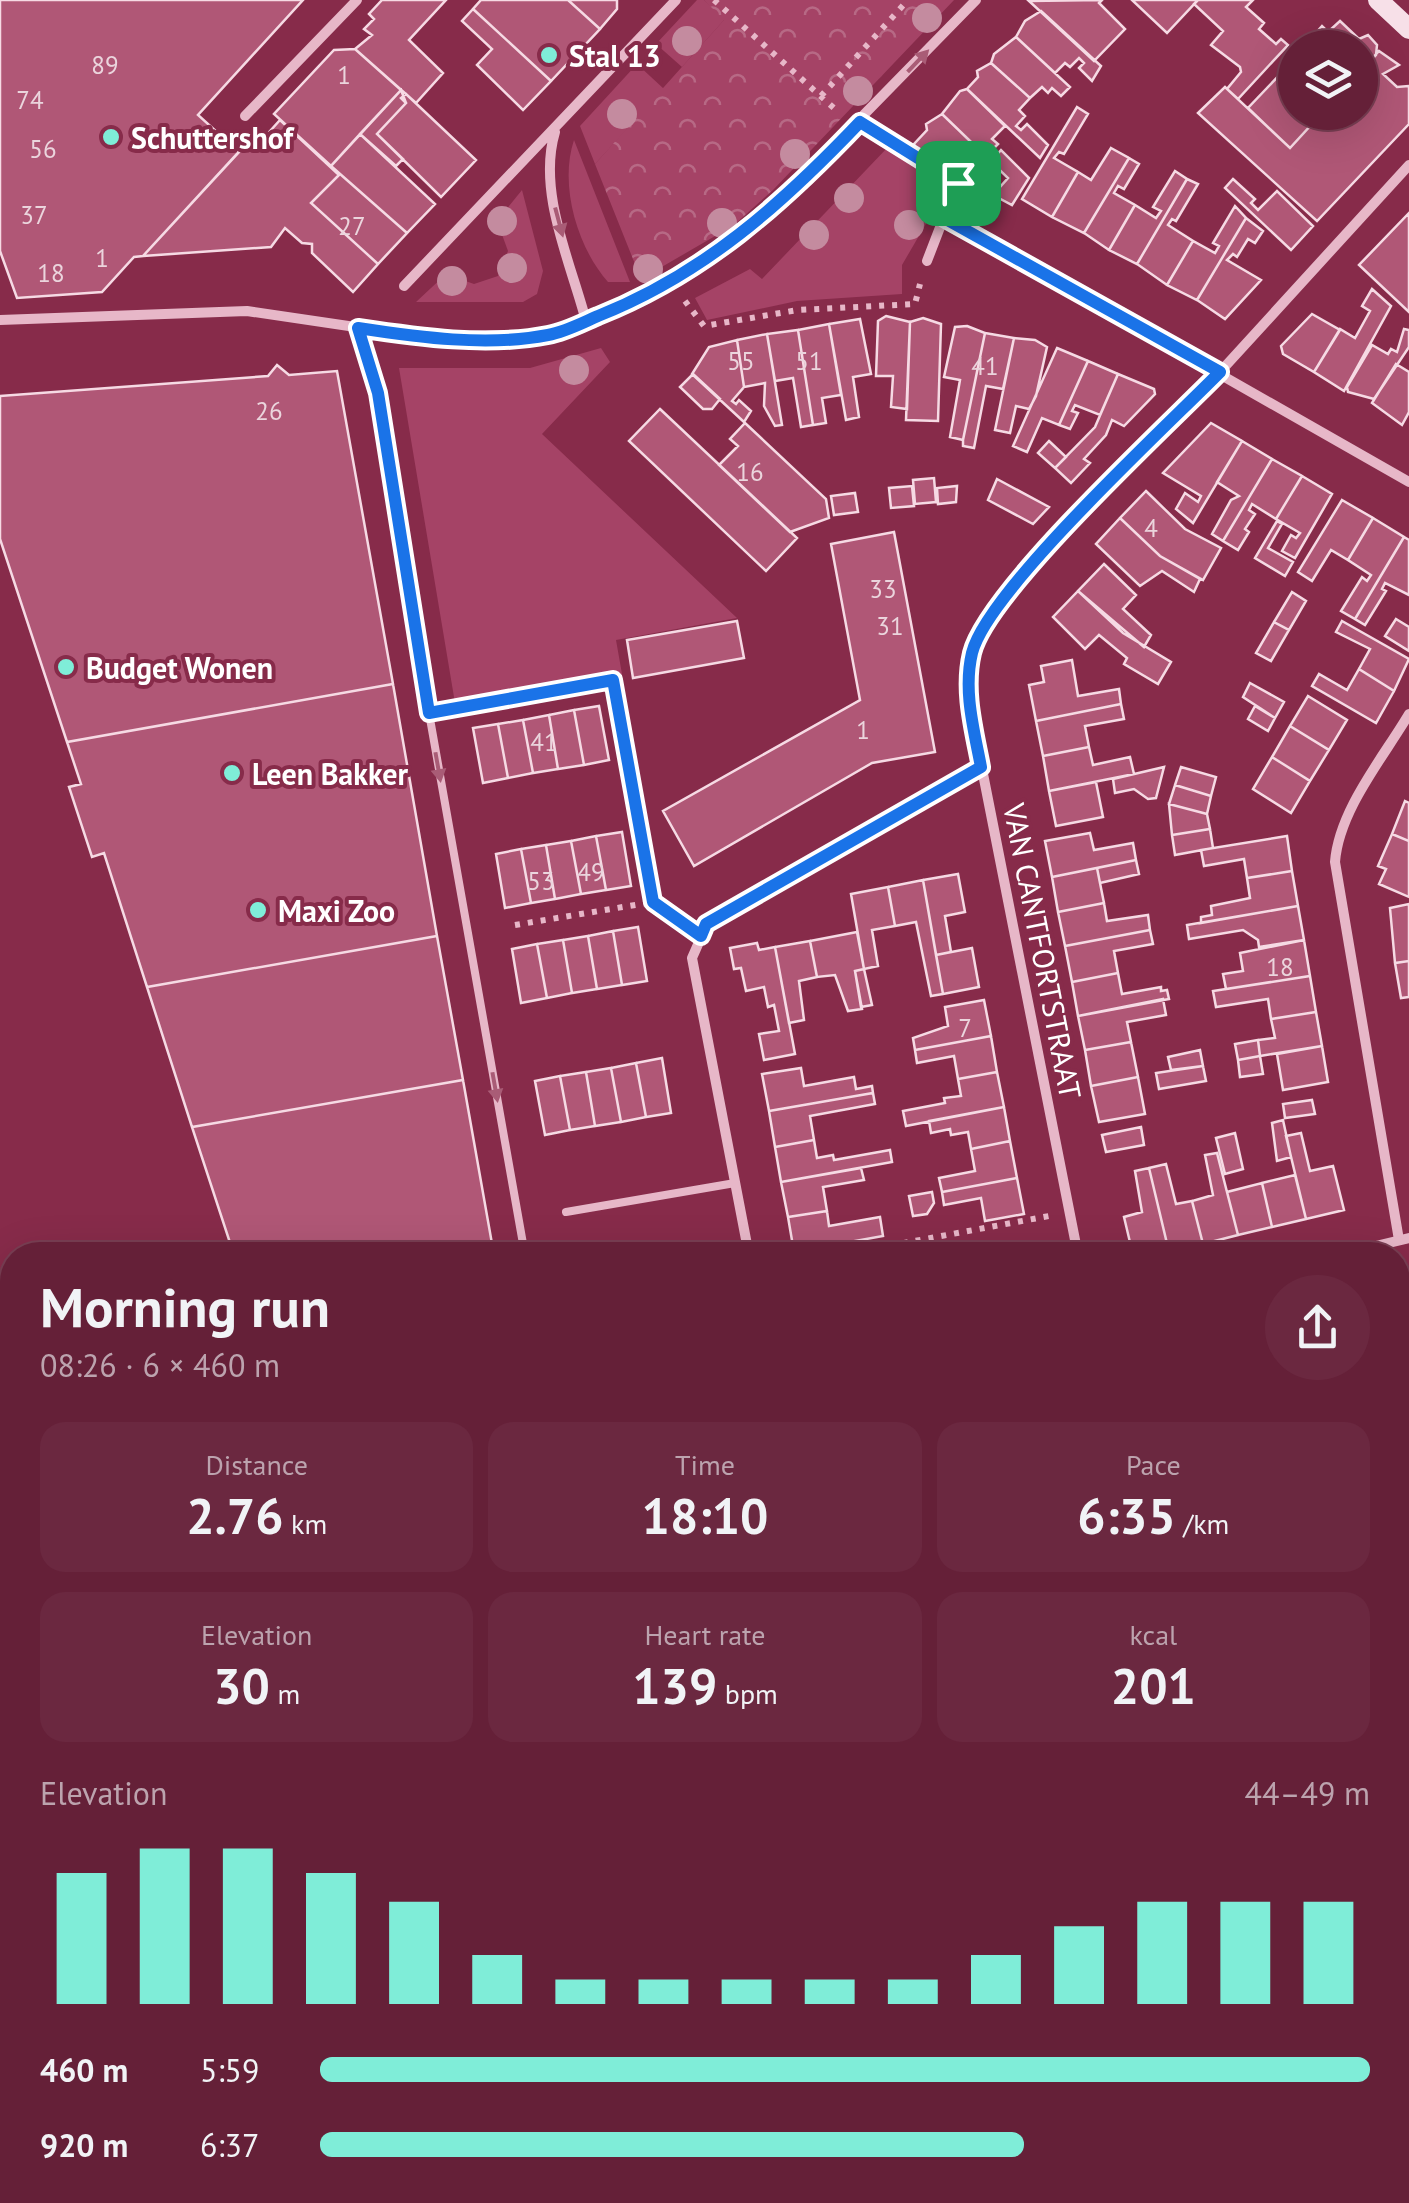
<!DOCTYPE html>
<html lang="en">
<head>
<meta charset="utf-8">
<style>
  :root { --surface:#652038; --page:#6b2840; --text:#f1f3f6; --muted:#bca3ae; --line:#793e53; --accent:#7fedd8 }
  body { margin:0; font-family:"PT Sans",sans-serif; background:var(--page); color:var(--text); height:100vh; display:flex; flex-direction:column; font-size:38px; white-space:nowrap }
  * { box-sizing:border-box; margin:0 }
  p { font-size:32px; color:var(--muted) }
  .icon { flex:none; width:55px; height:55px; fill:none; stroke:currentColor; stroke-width:2; stroke-linecap:round; stroke-linejoin:round }
  .map { position:relative; flex:1; overflow:hidden }
  .side { position:absolute; left:0px; top:1242px; width:1410px; height:962px; display:flex; flex-direction:column; background:var(--surface); border-radius:40px 40px 0 0; box-shadow:0 10px 40px #0002,0 0 0 2px var(--line) }
  .side>* { flex:none }
  .controls { position:absolute; left:1278px; top:30px; display:grid; gap:20px }
  .controls a { display:grid; place-items:center; width:100px; height:100px; border-radius:50%; background:var(--surface); box-shadow:0 10px 40px #0002,0 0 0 2px var(--line); font-size:50px }
  .pin { position:absolute; display:grid; place-items:center; width:85px; height:85px; color:#fff; margin:-42px; border-radius:20px; box-shadow:0 5px 15px #0006 }
  .round { display:grid; place-items:center; flex:none; width:105px; height:105px; border-radius:52px; background:var(--page) }
  .overview { display:flex; align-items:center; justify-content:space-between; height:170px; padding:0 40px }
  h1 { font-size:55px; font-weight:800; line-height:75px }
  .figures { display:grid; grid-template-columns:repeat(3,1fr); gap:15px; height:170px; padding:10px 40px }
  .figures div { display:grid; align-content:center; border-radius:25px; background:var(--page); text-align:center }
  .figures b { font-size:50px; font-weight:800 }
  .figures small { font-size:28px; font-weight:400 }
  .figures p { font-size:28px }
  .chart { height:280px; padding:20px 40px }
  .chart p { display:flex; justify-content:space-between }
  .chart svg { width:100%; height:180px; margin-top:10px; stroke:var(--accent); stroke-width:6 }
  ul { padding:0 40px; list-style:none; font-size:32px }
  li { display:grid; grid-template-columns:160px 120px 1fr; align-items:center; height:75px }
  li i { height:25px; border-radius:12px; background:var(--accent) }
  .map>svg:first-child { display:block }
</style>
</head>
<body>
<div class="map">
<svg width="1409" height="2203" viewBox="0 0 1409 2203">
  <defs>
    <pattern id="forest-crowns" width="20" height="18" patternUnits="userSpaceOnUse" patternTransform="scale(2.5)"><rect width="20" height="18" fill="#a54366"/><path d="M2 6a3 3 0 1 1 6 0M12 15a3 3 0 1 1 6 0" fill="none" stroke="#b76985"/></pattern>
  </defs>
  <rect width="100%" height="100%" fill="#872b4a"/>
  <!-- green -->
  <path fill="#a54366" d="M697,0H704L725,19L682,67L656,44Z
    M637,64L664,89L595,164L580,126Z
    M574,140L630,282H608C577,247 559,185 574,140Z
    M888,147L954,185L948,186L902,265V294L797,301L707,320L695,298L750,269L762,279Z
    M522,190L543,271L537,294L523,302H416L446,274L474,284L498,276L508,251L497,221Z
    M601,348L610,362L542,434L737,618L616,640L622,674L455,703L399,368H530Z
    M1409,1712V1883L1398,1832V1715Z
    M1059,2193H1222L1224,2203H1062Z"/>
  <!-- forest -->
  <path fill="url(#forest-crowns)" d="M704,0H954L773,190L734,225L641,279L595,164L724,20Z"/>
  <!-- building -->
  <path fill="#b05776" stroke="#f6dae4" stroke-width="2.5" d="M0,0H303L198,115L239,152L143,256L134,257L102,292L17,298L0,251Z
    M382,0H446L409,40L443,73L416,103L355,49L372,35L364,29L374,19L369,14Z
    M481,0H568L600,29L551,81L473,9Z
    M568,0H617V9L600,29Z
    M1102,0L1099,3L1125,29L1094,61L1029,1Z
    M1132,0H1198L1167,33Z
    M1198,0H1253L1246,7L1264,23L1259,29L1276,44L1281,39L1288,45L1238,99L1227,89L1241,72L1240,67L1211,45L1223,31L1194,4Z
    M473,9L551,81L523,110L477,65L492,49L462,21Z
    M1041,11L1101,66L1092,81L1079,68L1084,63L1079,58L1070,67L1065,63L1055,73L1016,37L1025,21Z
    M1340,21L1359,39L1368,35L1377,45L1376,55L1360,72V48H1312L1307,43L1322,26L1328,32Z
    M1016,37L1070,87L1061,96L1052,88L1048,93L1042,87L1030,98L991,63L994,54Z
    M355,49L401,90L331,166L274,114L334,50Z
    M1379,51L1399,65L1383,74L1397,87L1409,86V124L1317,221L1198,113L1225,87L1290,148L1323,112H1360V72Z
    M991,63L1030,98L1019,110L1025,116L1016,126L1021,130L1027,124L1048,145L1040,158L967,89L978,77L977,71Z
    M1287,67L1295,69V112H1323L1290,148L1248,108Z
    M967,89L1005,126L992,139L998,144L990,152L995,157L1001,150L1029,178L1012,205L993,195L1008,178L942,114L960,91Z
    M401,90L406,103L377,134L403,159L396,166L360,134Z
    M406,94L476,160L441,197L377,134L406,103L401,98Z
    M1077,107L1088,114L1064,154L1059,152L1054,158L1078,172L1052,217L1022,199Z
    M942,114L992,162L982,174L993,185L986,191L916,150L914,144L927,130L926,124Z
    M280,120L339,175L311,203L378,264L353,292L312,253V244L302,243L285,228L271,247L143,256L246,144L253,150Z
    M360,134L435,204L407,233L331,166Z
    M1111,148L1129,158L1084,233L1052,217L1078,172L1091,180Z
    M1129,158L1139,164L1124,189L1118,186L1114,193L1135,205L1109,250L1084,233Z
    M331,166L407,233L378,264L311,203L339,175Z
    M1175,171L1187,179L1137,264L1109,250L1135,205L1156,218L1161,211L1153,207Z
    M1187,179L1198,184L1176,221L1172,219L1168,225L1193,241L1167,285L1137,264Z
    M1233,179L1255,199L1251,203L1258,210L1277,191L1313,226L1291,250L1225,188Z
    M1235,206L1246,218L1197,300L1167,285L1193,241L1215,253L1219,246L1213,243Z
    M1409,213V312L1359,265Z
    M1246,218L1263,231L1255,243L1248,239L1237,257L1233,254L1227,260L1261,280L1225,319L1197,300Z
    M1372,289L1391,306L1344,391L1314,372L1340,329L1355,338L1370,311L1362,306Z
    M1312,314L1340,330L1314,372L1283,354L1281,346Z
    M886,316L910,322L907,409L891,407L893,376H876L878,321Z
    M923,318L941,324L938,421L906,420L910,322Z
    M860,319L871,374L853,377L859,417L846,420L829,324Z
    M829,324L841,395L822,398L826,423L813,425L798,330Z
    M967,326L985,333L963,440L950,437L960,380L944,377L955,327Z
    M1404,329L1409,330V347L1374,399L1348,392L1347,387L1372,345L1388,354L1391,349L1397,352Z
    M798,330L813,425L801,427L793,378L775,381L767,334Z
    M985,333L1014,338L1003,389L986,386L974,448L963,446V440Z
    M767,334L782,425L775,426L764,406L765,383L744,387L737,340Z
    M1014,338L1035,340L1047,347L1036,396L1029,409L1016,406L1010,433L995,430Z
    M737,340L744,387L732,401L736,404L739,400L751,411L744,422L692,374L709,347Z
    M1057,348L1088,361L1059,425L1042,418L1027,452L1013,446Z
    M1088,361L1118,374L1100,415L1075,405L1072,411L1078,413L1070,429L1059,425Z
    M1396,364L1409,372V412L1402,425L1372,403Z
    M277,365L289,375L337,371L393,684L67,742L0,539V396L268,376Z
    M693,374L720,399L712,409H703L680,387Z
    M1118,374L1154,389L1155,394L1124,426L1112,420L1106,435L1084,459L1090,463L1071,483L1055,468L1095,427Z
    M660,409L797,538L766,571L629,441Z
    M745,423L826,499L829,518L790,532L719,465L738,446L730,439Z
    M1211,423L1242,441L1193,523L1176,509L1185,493L1198,502L1201,496L1163,473Z
    M1049,441L1066,457L1055,468L1038,453Z
    M1242,441L1272,459L1223,541L1212,534L1231,500L1239,496L1217,482Z
    M1272,459L1302,476L1276,519L1252,504L1249,510L1255,514L1245,529L1249,532L1238,550L1223,541Z
    M1302,476L1332,494L1295,558L1282,551L1291,535L1296,538L1300,533L1276,519Z
    M934,478L936,502L915,504L913,480Z
    M997,479L1049,507L1033,524L988,500Z
    M912,486L914,506L891,508L889,488Z
    M957,486L956,502L938,504L937,488Z
    M1146,491L1185,529L1221,548L1203,580L1160,556L1120,518Z
    M855,493L858,512L834,515L831,496Z
    M1342,500L1373,518L1348,560L1331,550L1312,581L1298,572Z
    M1120,518L1160,556L1200,579L1194,592L1162,571L1140,586L1096,544Z
    M1373,518L1404,537L1355,619L1341,611L1362,577L1367,581L1371,575L1348,560Z
    M1277,521L1282,524L1268,548L1293,562L1285,576L1255,558Z
    M894,532L935,752L872,763L694,866L663,811L860,700L831,544Z
    M1404,537L1409,540V595L1385,583L1382,589L1386,591L1365,625L1355,619Z
    M1104,564L1136,595L1123,609L1151,635L1144,647L1078,591Z
    M1078,591L1123,633L1171,662L1158,684L1124,664L1127,658L1099,635L1085,649L1053,617Z
    M1292,592L1306,601L1289,630L1274,622Z
    M1396,619L1409,627V651L1385,636Z
    M737,621L744,658L633,678L627,640Z
    M1342,621L1409,659L1394,691L1359,669L1370,649L1336,632Z
    M1274,622L1289,630L1271,661L1256,653Z
    M1072,660L1078,696L1119,689L1121,704L1036,721L1029,685L1044,682L1041,666Z
    M1359,669L1394,691L1376,723L1312,686L1319,674L1347,690Z
    M1250,683L1284,702L1275,718L1243,697Z
    M393,684L437,936L147,987L104,853L92,857L69,787L81,784L67,742Z
    M1308,696L1347,720L1329,750L1290,726Z
    M1121,704L1124,719L1085,726L1089,747L1043,756L1036,721Z
    M599,706L609,760L584,765L574,710Z
    M1255,706L1275,718L1268,731L1248,719Z
    M574,710L584,765L558,769L549,715Z
    M549,715L558,769L533,773L523,720Z
    M523,720L533,773L508,778L498,724Z
    M498,724L508,778L483,783L473,728Z
    M1290,726L1329,750L1310,781L1272,757Z
    M1089,747L1093,765L1130,757L1134,774L1049,791L1043,756Z
    M1272,757L1310,781L1291,813L1253,789Z
    M1164,767L1156,798L1148,799L1134,789L1115,793L1113,779Z
    M1181,767L1216,777L1211,796L1175,785Z
    M1096,782L1103,817L1056,826L1049,791Z
    M1175,785L1211,796L1207,814L1169,804Z
    M1405,801L1409,803V841L1392,834Z
    M1169,804L1207,814L1210,829L1172,835Z
    M1210,829L1213,848L1175,855L1172,835Z
    M622,832L631,886L606,890L596,836Z
    M1090,833L1094,850L1133,843L1136,860L1052,877L1045,841Z
    M1392,834L1409,841V897L1379,884L1386,869L1378,866Z
    M596,836L606,890L581,894L571,841Z
    M1287,836L1292,871L1247,878L1244,859L1204,866L1201,850Z
    M571,841L581,894L555,899L546,845Z
    M546,845L555,899L531,903L521,849Z
    M521,849L531,903L505,908L496,854Z
    M1136,860L1139,874L1100,883L1097,868Z
    M1097,868L1104,903L1058,912L1052,877Z
    M1292,871L1298,906L1201,923V917L1212,915L1211,906L1250,898L1247,878Z
    M958,874L965,912L945,916L951,952L936,955L923,880Z
    M923,880L943,994L931,996L916,922L895,926L888,887Z
    M888,887L895,926L872,930L878,966L864,969L851,894Z
    M1104,903L1107,921L1148,915L1150,930L1065,946L1058,912Z
    M1409,904V961L1395,963L1390,908Z
    M1298,906L1304,940L1259,947L1258,940L1243,930L1189,939L1187,925Z
    M638,927L647,981L622,985L613,931Z
    M1150,930L1153,944L1114,951L1118,973L1072,982L1065,946Z
    M613,931L622,985L597,989L588,936Z
    M857,932L864,969L855,971L862,1009L848,1011L835,975L817,977L810,941Z
    M437,936L463,1080L192,1127L147,987Z
    M588,936L597,989L572,993L563,940Z
    M563,940L572,993L547,998L537,944Z
    M1304,940L1310,976L1226,989L1223,974L1243,971L1240,953Z
    M810,941L817,977L799,981L804,1020L789,1023L775,947Z
    M757,943L759,950L775,947L795,1054L764,1060L759,1034L779,1031L774,1005L768,1007L764,987L746,991L741,968L734,969L730,948Z
    M537,944L547,998L521,1003L512,949Z
    M972,948L979,987L943,994L936,955Z
    M1409,961V997L1401,998L1395,963Z
    M864,969L872,1005L861,1007L855,971Z
    M1118,973L1122,994L1161,987V991L1167,990L1169,999L1078,1016L1072,982Z
    M1310,976L1316,1012L1271,1019L1268,999L1216,1007L1213,991Z
    M1163,999L1166,1015L1127,1022L1131,1042L1085,1050L1078,1016Z
    M984,1000L991,1036L915,1050L913,1038L948,1026L945,1007Z
    M1316,1012L1322,1046L1260,1056L1258,1040L1275,1038L1271,1019Z
    M991,1036L997,1072L958,1079L954,1056L917,1063L915,1050Z
    M1258,1040L1260,1056L1238,1060L1235,1044Z
    M1131,1042L1138,1077L1091,1086L1085,1050Z
    M1322,1046L1328,1082L1283,1090L1277,1054Z
    M1200,1050L1203,1066L1171,1070L1168,1057Z
    M1260,1056L1263,1074L1240,1077L1238,1060Z
    M662,1058L671,1113L646,1117L636,1063Z
    M636,1063L646,1117L621,1122L611,1068Z
    M1203,1066L1206,1081L1159,1089L1156,1073Z
    M611,1068L621,1122L595,1126L586,1072Z
    M801,1068L804,1086L854,1077L856,1089L872,1086L873,1093L769,1111L762,1074Z
    M586,1072L595,1126L570,1130L560,1076Z
    M997,1072L1004,1107L906,1126L903,1111L945,1103L944,1098L961,1096L958,1079Z
    M560,1076L570,1130L545,1135L535,1081Z
    M1138,1077L1145,1114L1099,1122L1091,1086Z
    M463,1080L494,1255H234L192,1127Z
    M873,1093L875,1104L810,1116L814,1140L775,1147L769,1111Z
    M1312,1100L1315,1114L1285,1118L1283,1104Z
    M1004,1107L1010,1141L971,1149L968,1132L951,1135L950,1129L931,1133L929,1121Z
    M1283,1120L1291,1157L1277,1161L1272,1123Z
    M1141,1127L1144,1145L1106,1152L1102,1135Z
    M1235,1133L1243,1169L1225,1174L1216,1138Z
    M1301,1133L1310,1171L1333,1166L1344,1210L1306,1219L1286,1136Z
    M814,1140L817,1158L833,1155L834,1160L890,1150L892,1162L781,1182L775,1147Z
    M1010,1141L1017,1178L942,1192L939,1178L975,1171L971,1149Z
    M1217,1153L1238,1235L1203,1244L1192,1201L1213,1195L1205,1155Z
    M1166,1164L1176,1204L1192,1201L1203,1244L1169,1252L1149,1168Z
    M861,1168L864,1180L823,1187L827,1211L788,1217L781,1182Z
    M1149,1168L1169,1252L1133,1255L1124,1217L1142,1212L1135,1171Z
    M1295,1175L1306,1219L1272,1227L1262,1183Z
    M1017,1178L1024,1214L985,1221L981,1198L944,1205L942,1192Z
    M1262,1183L1272,1227L1238,1235L1227,1192Z
    M932,1192L934,1203L927,1214L913,1216L909,1196Z
    M827,1211L829,1226L880,1217L883,1236L794,1252L788,1217Z
    M1409,1293V1368L1402,1369L1398,1309L1408,1306L1405,1294Z
    M12,1779V2192H307L309,2203H0V1782Z
    M628,2192H694L696,2203H630Z
    M870,2192H936L939,2203H872Z
    M1329,2192H1371L1373,2203H1331Z"/>
  <g fill="none" stroke-linecap="round" stroke-linejoin="round">
    <!-- path -->
    <path stroke="#e7b7c8" stroke-width="6" stroke-dasharray="5 8" stroke-linecap="butt" d="M714,0L836,110
      M821,96L908,0
      M876,132L958,183L952,198
      M685,301L704,326L798,310L915,304L920,284
      M451,709L613,680L653,902L684,924
      M515,925L653,902
      M839,1255L1049,1216
      M509,2192L511,2203"/>
    <!-- lane -->
    <path stroke="#e7b7c8" stroke-width="8" d="M357,328L379,393L429,713L525,1255
      M566,1212L735,1183"/>
    <!-- street -->
    <path stroke="#e7b7c8" stroke-width="10" d="M245,116L357,0
      M555,132C537,192 571,263 586,321
      M927,261L944,217L1409,482
      M404,286L676,0
      M0,320L247,311L423,337L553,334L647,296L754,227L976,0
      M1399,1240L1335,862C1339,810 1383,758 1409,714
      M749,1255L692,958L707,924L981,767
      M1078,1255L969,703L972,651L999,601L1220,372L1409,165
      M1338,1255L1409,1238
      M1398,1668L1409,1666
      M1398,2074L1409,2127
      M789,2192L792,2203
      M1015,2192L1017,2203"/>
    <!-- secondary -->
    <path stroke="#f7e0e8" stroke-width="20" d="M1378,0L1409,29
      M0,1568L12,1574
      M0,1597L12,1604
      M410,2192L411,2203"/>
  </g>
  <!-- trees -->
  <g fill="#c48b9f">
    <circle cx="927" cy="18" r="15"/>
    <circle cx="687" cy="41" r="15"/>
    <circle cx="858" cy="91" r="15"/>
    <circle cx="622" cy="114" r="15"/>
    <circle cx="795" cy="154" r="15"/>
    <circle cx="849" cy="198" r="15"/>
    <circle cx="502" cy="221" r="15"/>
    <circle cx="722" cy="223" r="15"/>
    <circle cx="909" cy="225" r="15"/>
    <circle cx="814" cy="235" r="15"/>
    <circle cx="512" cy="268" r="15"/>
    <circle cx="648" cy="269" r="15"/>
    <circle cx="452" cy="281" r="15"/>
    <circle cx="574" cy="370" r="15"/>
  </g>
  <!-- one-way arrows -->
  <defs><path id="oneway-solid" d="M-6-.8H1V-3.2L6.5 0L1 3.2V.8H-6Z" transform="scale(2.5)"/></defs>
  <g fill="#a95c76">
    <use href="#oneway-solid" transform="translate(918 61) rotate(-46)"/>
    <use href="#oneway-solid" transform="translate(559 222) rotate(75)"/>
    <use href="#oneway-solid" transform="translate(438 767) rotate(80)"/>
    <use href="#oneway-solid" transform="translate(495 1087) rotate(80)"/>
  </g>
  <g fill="none" stroke-linecap="round" stroke-linejoin="round">
    <defs>
      <path id="route" d="M860,122L958,183L944,218L1220,372C1167,426 987,591 972,653C963,691 974,730 981,767L706,924L701,936L653,902L613,680L429,713L378,393L358,328C418,337 487,347 548,335C565,332 582,323 598,316C704,274 782,204 860,122Z"/>
    </defs>
    <!-- route casing -->
    <use href="#route" stroke="#fff" stroke-width="20"/>
    <!-- route -->
    <use href="#route" stroke="#1a73e8" stroke-width="12"/>
  </g>
  <!-- markers -->
  <g fill="#7fedd8" stroke="#872b4a" stroke-width="4">
    <circle cx="549" cy="55" r="10"/>
    <circle cx="111" cy="137" r="10"/>
    <circle cx="66" cy="667" r="10"/>
    <circle cx="232" cy="773" r="10"/>
    <circle cx="258" cy="910" r="10"/>
  </g>
  <g text-anchor="middle" dominant-baseline="central" stroke-width="8" stroke-linejoin="round" paint-order="stroke">
    <!-- number labels -->
    <g font-size="25" fill="#ebd5dd">
      <text x="105" y="65">89</text>
      <text x="344" y="75">1</text>
      <text x="30" y="100">74</text>
      <text x="43" y="149">56</text>
      <text x="34" y="215">37</text>
      <text x="352" y="226">27</text>
      <text x="102" y="258">1</text>
      <text x="51" y="273">18</text>
      <text x="741" y="361">55</text>
      <text x="809" y="361">51</text>
      <text x="985" y="366">41</text>
      <text x="269" y="411">26</text>
      <text x="750" y="472">16</text>
      <text x="1151" y="528">4</text>
      <text x="883" y="589">33</text>
      <text x="890" y="626">31</text>
      <text x="863" y="730">1</text>
      <text x="544" y="742">41</text>
      <text x="591" y="872">49</text>
      <text x="541" y="881">53</text>
      <text x="1280" y="967">18</text>
      <text x="965" y="1028">7</text>
    </g>
    <!-- poi labels -->
    <g font-size="30" font-weight="bold" fill="#fff" stroke="#872b4a" text-anchor="start">
      <text x="569" y="55">Stal 13</text>
      <text x="131" y="137">Schuttershof</text>
      <text x="86" y="667">Budget Wonen</text>
      <text x="252" y="773">Leen Bakker</text>
      <text x="278" y="910">Maxi Zoo</text>
    </g>
    <!-- street labels -->
    <g font-size="30" fill="#fff" stroke="#872b4a">
      <text transform="translate(1043 951) rotate(79)">VAN CANTFORTSTRAAT</text>
    </g>
  </g>
</svg>
<div class="controls">
<a><svg class="icon" aria-label="layers" viewBox="0 0 24 24"><path d="M12 4l9 5-9 5-9-5zM3 14l9 5 9-5"/></svg></a>
</div>
<div class="pin" style="left:958px;top:183px;background:#1e9e55"><svg class="icon" aria-label="arrive" viewBox="0 0 24 24"><path d="M6 21V4h12l-3 4 3 4H6"/></svg></div>
<section class="side">
<div class="overview"><div><h1>Morning run</h1><p>08:26 · 6 × 460 m</p></div><a class="round"><svg class="icon" aria-label="share" viewBox="0 0 24 24"><path d="M12 15V3M7 8l5-5 5 5M5 13v7h14v-7"/></svg></a></div>
<div class="figures">
<div><p>Distance</p><b>2.76<small> km</small></b></div>
<div><p>Time</p><b>18:10</b></div>
<div><p>Pace</p><b>6:35<small> /km</small></b></div>
</div>
<div class="figures">
<div><p>Elevation</p><b>30<small> m</small></b></div>
<div><p>Heart rate</p><b>139<small> bpm</small></b></div>
<div><p>kcal</p><b>201</b></div>
</div>
<div class="chart"><p><span>Elevation</span>44–49 m</p>
<svg viewBox="0 0 160 44" preserveAspectRatio="none"><path d="M5 44V12M15 44V6M25 44V6M35 44V12M45 44V19M55 44V32M65 44V38M75 44V38M85 44V38M95 44V38M105 44V38M115 44V32M125 44V25M135 44V19M145 44V19M155 44V19"/></svg>
</div>
<ul>
<li><b>460 m</b>5:59<i style="width:100%"></i></li>
<li><b>920 m</b>6:37<i style="width:67%"></i></li>
</ul>
</section>
</div>
</body>
</html>
